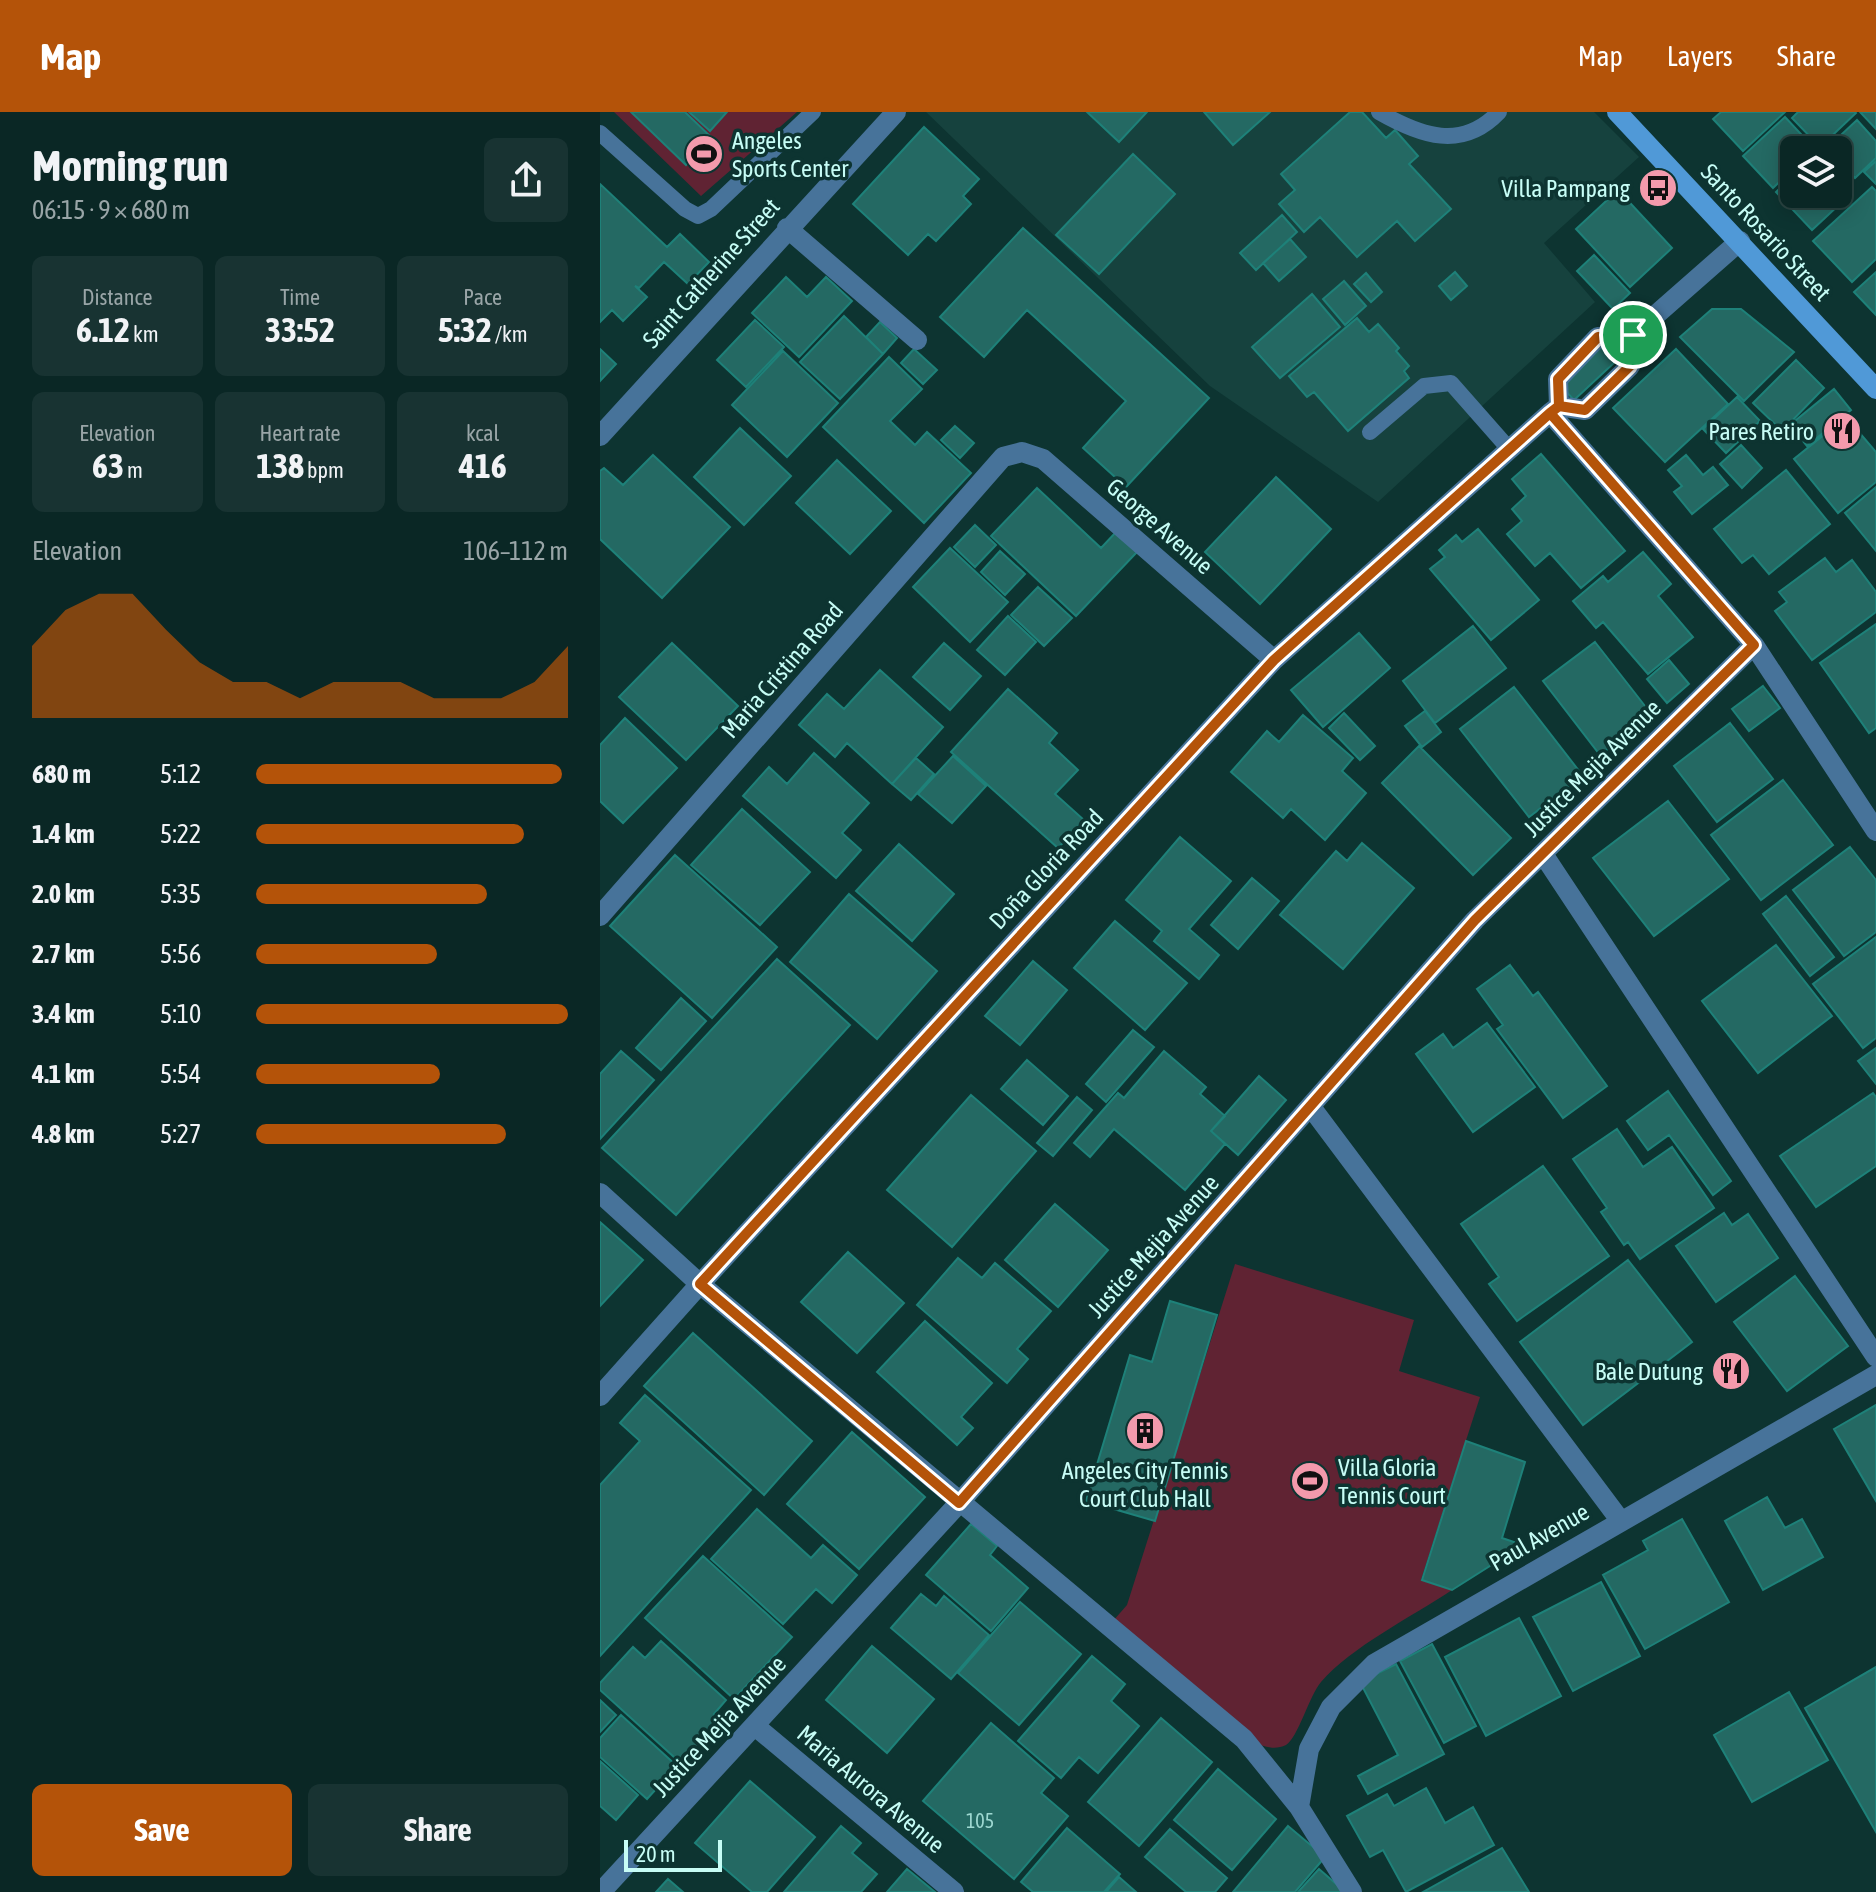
<!DOCTYPE html>
<html lang="en">
<head>
<meta charset="utf-8">
<style>
  :root { --surface:#0a2725; --page:#183332; --text:#f1f3f6; --muted:#99a5a7; --line:#2a4442; --accent:#b45309 }
  body { margin:0; font-family:"Asap Condensed",sans-serif; background:var(--page); color:var(--text); height:100vh; display:flex; flex-direction:column; font-size:30px; white-space:nowrap }
  * { box-sizing:border-box; margin:0 }
  p { font-size:26px; color:var(--muted) }
  .icon { flex:none; width:44px; height:44px; fill:none; stroke:currentColor; stroke-width:2; stroke-linecap:round; stroke-linejoin:round }
  .map { position:relative; flex:1; overflow:hidden }
  .details { display:flex; flex-direction:column; background:var(--surface); width:600px }
  .details>* { flex:none }
  .fabs { position:absolute; left:1180px; top:24px; display:grid; gap:16px }
  .fabs a { display:grid; place-items:center; width:72px; height:72px; border-radius:12px; background:var(--surface); box-shadow:0 4px 20px #0003,0 0 0 2px var(--line); font-size:40px }
  .scale { position:absolute; left:24px; bottom:20px; width:98px; box-sizing:border-box; padding-left:8px; border:4px solid #c7fdf6; border-top:0; font-size:22px; line-height:28px; white-space:nowrap; color:#c7fdf6; -webkit-text-stroke:6px #0d3431; paint-order:stroke }
  .pin { position:absolute; display:grid; place-items:center; width:68px; height:68px; color:#fff; margin:-34px; border:4px solid #fff; border-radius:50%; box-shadow:0 2px 8px #0007 }
  .round { display:grid; place-items:center; flex:none; width:84px; height:84px; border-radius:12px; background:var(--page) }
  .overview { display:flex; align-items:center; justify-content:space-between; height:136px; padding:0 32px }
  h1 { font-size:44px; font-weight:700; line-height:60px }
  .figures { display:grid; grid-template-columns:repeat(3,1fr); gap:12px; height:136px; padding:8px 32px }
  .figures div { display:grid; align-content:center; border-radius:12px; background:var(--page); text-align:center }
  .figures b { font-size:34px; font-weight:700 }
  .figures small { font-size:22px; font-weight:400 }
  .figures p { font-size:22px }
  .chart { height:224px; padding:16px 32px }
  .chart p { display:flex; justify-content:space-between }
  .chart svg { width:100%; height:144px; margin-top:8px; fill:var(--accent); opacity:.7 }
  .action { display:flex; gap:16px; margin-top:auto; padding:16px 32px }
  .action a { flex:1; height:92px; border-radius:12px; background:var(--accent); color:#fff; font-size:32px; font-weight:700; line-height:92px; text-align:center }
  .action a+a { background:var(--page); color:var(--text) }
  ul { padding:0 32px; list-style:none; font-size:26px }
  li { display:grid; grid-template-columns:128px 96px 1fr; align-items:center; height:60px }
  li i { height:20px; border-radius:10px; background:var(--accent) }
  header { display:flex; align-items:center; gap:48px; box-sizing:border-box; height:112px; padding:0 40px; background:var(--accent); color:#fff }
  header strong { font-size:38px }
  nav { display:flex; gap:44px; margin-inline-start:auto; font-size:28px }
  main { display:flex; flex:1; min-height:0 }
  .map>svg:first-child { display:block }
</style>
</head>
<body>
<header>
<strong>Map</strong>
<nav><a>Map</a><a>Layers</a><a>Share</a></nav>
</header>
<main>
<section class="details">
<div class="overview"><div><h1>Morning run</h1><p>06:15 · 9 × 680 m</p></div><a class="round"><svg class="icon" aria-label="share" viewBox="0 0 24 24"><path d="M12 15V3M7 8l5-5 5 5M5 13v7h14v-7"/></svg></a></div>
<div class="figures">
<div><p>Distance</p><b>6.12<small> km</small></b></div>
<div><p>Time</p><b>33:52</b></div>
<div><p>Pace</p><b>5:32<small> /km</small></b></div>
</div>
<div class="figures">
<div><p>Elevation</p><b>63<small> m</small></b></div>
<div><p>Heart rate</p><b>138<small> bpm</small></b></div>
<div><p>kcal</p><b>416</b></div>
</div>
<div class="chart"><p><span>Elevation</span>106–112 m</p>
<svg viewBox="0 0 160 44" preserveAspectRatio="none"><path d="M0 44V22L10 11L20 6L30 6L40 17L50 27L60 33L70 33L80 38L90 33L100 33L110 33L120 38L130 38L140 38L150 33L160 22V44z"/></svg>
</div>
<ul>
<li><b>680 m</b>5:12<i style="width:98%"></i></li>
<li><b>1.4 km</b>5:22<i style="width:86%"></i></li>
<li><b>2.0 km</b>5:35<i style="width:74%"></i></li>
<li><b>2.7 km</b>5:56<i style="width:58%"></i></li>
<li><b>3.4 km</b>5:10<i style="width:100%"></i></li>
<li><b>4.1 km</b>5:54<i style="width:59%"></i></li>
<li><b>4.8 km</b>5:27<i style="width:80%"></i></li>
</ul>
<div class="action"><a>Save</a><a>Share</a></div>
</section>
<div class="map">
<svg width="1276" height="1780" viewBox="0 0 1276 1780">
  <rect width="100%" height="100%" fill="#0d3431"/>
  <!-- built -->
  <path fill="#16423e" d="M326,0H994L1039,45L944,131L995,190L778,390L610,274Z"/>
  <!-- green -->
  <path fill="#602333" d="M14,0H197L101,84Z
    M635,1152L814,1208L799,1259L880,1285L821,1468L852,1478C813,1504 751,1535 721,1570C709,1584 698,1626 686,1633C674,1639 662,1634 650,1629L513,1509L527,1493Z"/>
  <!-- building -->
  <path fill="#246963" stroke="#1e8179" stroke-width="2" d="M31,0H85L112,26L86,53Z
    M89,0H127L110,19Z
    M487,0H547L519,30Z
    M604,0H670L633,33Z
    M750,0H762L786,26L795,18L818,44L809,52L851,97L815,129L797,109L757,145L720,105L704,120L679,92L695,78L681,62Z
    M1121,0H1185L1143,39L1113,7Z
    M1198,0H1255L1256,1L1220,35L1192,6Z
    M1260,0H1276V17Z
    M1185,5L1215,37L1194,38V56L1173,76L1143,44Z
    M1257,8L1276,29V46L1255,66L1238,48V38L1227,36Z
    M324,15L379,67L363,84L371,92L336,129L328,122L308,143L253,92Z
    M533,42L575,82L499,162L456,123Z
    M1276,49V72L1264,60Z
    M1238,51L1252,66L1238,79Z
    M1194,63V82H1232L1241,91L1212,118L1176,80Z
    M0,72L67,135L80,122L109,150L88,172L64,150L39,176L35,174L47,185L23,209L12,198L0,210Z
    M1272,75L1276,79V147L1252,170L1213,129Z
    M1018,78L1072,136L1030,175L976,117Z
    M682,103L697,120L656,158L640,141Z
    M423,116L609,286L526,375L483,336L526,289L427,198L384,245L340,205Z
    M690,127L706,145L679,169L663,151Z
    M994,143L1030,181L1013,197L977,159Z
    M855,160L867,174L851,188L839,174Z
    M1276,160V203L1254,180Z
    M766,161L782,180L771,190L754,172Z
    M186,165L207,185L226,165L252,189L199,245L152,201Z
    M744,169L766,194L745,213L723,187Z
    M712,182L740,215L680,266L652,235Z
    M1112,197H1141L1194,240L1144,289L1080,225Z
    M244,204L283,242L240,287L200,250Z
    M757,206L769,220L778,212L799,236L796,239L809,254L804,259L809,266L748,319L714,280L707,285L689,264Z
    M155,208L184,235L146,275L117,248Z
    M280,210L297,226L283,242L266,225Z
    M1001,235L1015,250L974,288L960,273Z
    M0,237L16,252L0,269Z
    M314,237L337,258L323,272L301,251Z
    M1076,237L1128,292L1065,350L1013,296Z
    M183,239L238,291L187,345L132,293Z
    M289,245L322,277L290,309L315,333L327,320L371,361L324,411L223,315Z
    M1196,248L1224,276L1182,319L1153,291Z
    M1234,277L1251,298L1207,334L1190,313Z
    M1137,285L1160,309L1126,341L1103,317Z
    M1246,305L1276,340V370L1238,401L1194,347Z
    M355,314L374,331L360,346L341,328Z
    M140,316L191,364L144,413L94,365Z
    M1141,333L1162,356L1142,376L1120,352Z
    M941,342L1025,439L981,476L950,441L935,454L907,422L922,409L912,397L926,384L912,367Z
    M53,343L130,415L62,486L0,427V359L4,356L23,373Z
    M1086,343L1103,363L1113,355L1128,373L1092,402L1074,380L1082,374L1068,358Z
    M237,348L291,399L250,442L196,391Z
    M1186,358L1230,412L1169,462L1153,443L1142,451L1114,417Z
    M676,365L731,417L660,492L605,440Z
    M1276,375V439L1245,401Z
    M437,376L501,436L517,419L538,439L476,504L391,424Z
    M375,413L396,433L375,455L354,435Z
    M878,417L939,488L891,528L830,457L845,445L839,438L856,423L862,430Z
    M350,436L408,490L370,530L313,475Z
    M400,439L425,462L405,483L381,460Z
    M1043,440L1071,472L1058,484L1093,525L1048,562L1003,510L996,516L973,489L1003,464L1008,470Z
    M1225,446L1236,460L1252,448L1276,480V500L1212,548L1175,499L1187,490L1179,480Z
    M438,475L472,506L444,534L411,503Z
    M408,504L436,530L405,563L377,538Z
    M1276,512V616L1269,621L1220,551Z
    M873,514L906,556L835,611L803,569Z
    M759,521L790,556L723,615L691,578Z
    M995,530L1052,603L1000,643L943,569Z
    M72,531L138,594L86,648L19,585Z
    M344,531L381,564L350,598L313,565Z
    M1069,548L1089,572L1067,591L1047,567Z
    M280,558L343,615L292,672L247,631L235,645L199,613L227,582L244,597Z
    M1163,574L1180,596L1149,619L1132,597Z
    M914,575L983,664L929,705L860,617Z
    M408,577L457,621L449,631L478,658L455,682L484,708L458,736L351,640Z
    M825,599L841,620L822,635L805,614Z
    M744,601L775,634L760,648L729,616Z
    M703,603L753,646L742,659L766,681L725,728L691,697L683,706L631,660L667,619L679,630Z
    M25,606L77,656L23,711L0,689V633Z
    M1130,611L1173,667L1117,710L1074,654Z
    M819,634L911,726L873,763L782,671Z
    M214,641L269,691L242,721L261,738L236,766L143,684L169,655L187,672Z
    M353,644L386,674L352,711L318,682Z
    M316,646L334,662L311,688L292,672Z
    M1183,668L1233,733L1161,788L1111,723Z
    M1068,689L1129,767L1054,824L993,746Z
    M142,697L210,760L160,813L91,753Z
    M580,725L631,769L589,817L619,843L599,867L554,829L562,819L526,788Z
    M762,731L814,776L743,857L680,803L736,739L747,749Z
    M299,732L354,782L312,829L256,779Z
    M1250,735L1276,768V820L1244,844L1193,778Z
    M75,743L177,835L112,906L10,814Z
    M652,766L679,789L638,837L611,813Z
    M249,782L337,859L277,927L190,850Z
    M1186,784L1234,845L1210,864L1163,802Z
    M515,809L587,871L545,918L474,856Z
    M1276,825V926L1263,936L1213,872Z
    M1176,833L1232,904L1158,961L1102,889Z
    M177,847L250,913L76,1103L2,1036Z
    M433,849L467,878L420,933L385,904Z
    M910,853L933,884L938,880L1007,974L963,1006L897,917L903,913L877,877Z
    M81,886L106,909L61,958L36,936Z
    M887,911L935,975L873,1020L816,942L843,922L853,936Z
    M533,918L554,935L506,990L486,972Z
    M1276,936V972L1258,949Z
    M21,939L54,968L0,1027V962Z
    M564,939L606,975L600,982L625,1004L611,1019L625,1032L585,1078L514,1017L490,1045L474,1031L518,981L524,986Z
    M427,948L468,984L443,1013L401,977Z
    M659,964L686,988L638,1043L611,1019Z
    M1068,979L1131,1069L1113,1083L1069,1023L1048,1038L1027,1009Z
    M1273,981L1276,985V1054L1216,1095L1180,1044Z
    M371,983L436,1039L352,1135L287,1078Z
    M477,985L492,998L453,1044L437,1031Z
    M1017,1017L1043,1055L1072,1035L1114,1096L1040,1147L1028,1130L1024,1133L1001,1100L1007,1096L973,1047Z
    M943,1054L1009,1144L917,1209L889,1172L899,1165L861,1112Z
    M455,1092L508,1138L458,1195L405,1148Z
    M1124,1101L1132,1113L1148,1102L1178,1146L1116,1190L1076,1134Z
    M0,1110L43,1148L0,1194Z
    M248,1140L304,1191L257,1241L201,1190Z
    M358,1146L382,1166L395,1151L451,1199L417,1237L428,1247L407,1271L317,1193Z
    M1028,1148L1092,1230L983,1313L920,1230Z
    M1195,1164L1248,1234L1187,1279L1134,1210Z
    M570,1189L617,1203L555,1409L486,1389L530,1243L552,1250Z
    M325,1209L392,1271L361,1305L373,1316L357,1333L277,1260Z
    M93,1221L212,1329L164,1383L44,1274Z
    M45,1283L151,1378L0,1544V1373L40,1329L20,1311Z
    M1276,1293V1389L1234,1317Z
    M252,1320L325,1385L259,1457L187,1392Z
    M866,1329L925,1350L902,1426L923,1433L852,1478L822,1468Z
    M1167,1385L1185,1416L1202,1407L1223,1445L1163,1478L1125,1409Z
    M157,1397L211,1446L223,1433L257,1463L232,1491L216,1477L183,1512L111,1447Z
    M1082,1407L1129,1490L1045,1537L1003,1463L1048,1438L1043,1429Z
    M371,1412L397,1434L390,1443L428,1476L391,1519L326,1463Z
    M103,1444L192,1525L134,1587L45,1506Z
    M1001,1470L1040,1544L973,1579L933,1505Z
    M321,1482L336,1494L344,1484L389,1523L351,1567L291,1516Z
    M420,1490L481,1542L419,1613L358,1561Z
    M919,1506L961,1584L886,1624L845,1545Z
    M61,1529L126,1588L114,1602L124,1611L85,1655L0,1578V1571L33,1535L45,1546Z
    M832,1532L876,1614L844,1631L800,1549Z
    M272,1534L334,1587L287,1641L226,1588Z
    M492,1544L525,1572L511,1589L539,1614L498,1661L479,1645L461,1666L418,1629Z
    M796,1552L844,1642L768,1682L758,1664L798,1643L760,1570Z
    M1276,1555V1720L1205,1596Z
    M1189,1580L1228,1648L1152,1690L1114,1623Z
    M0,1588L16,1603L0,1620Z
    M21,1603L77,1654L47,1687L0,1645V1626Z
    M561,1606L612,1650L539,1734L488,1690Z
    M391,1611L454,1666L441,1681L468,1704L414,1767L323,1689Z
    M0,1649L38,1683L16,1708L0,1694Z
    M618,1657L676,1707L632,1758L574,1708Z
    M150,1669L215,1725L167,1780H152L95,1731Z
    M826,1676L845,1711L873,1695L894,1733L806,1780L783,1738L770,1745L747,1704L787,1682L794,1694Z
    M241,1714L261,1731L252,1741L277,1762L261,1780H184Z
    M688,1714L725,1745L695,1780H633Z
    M467,1716L520,1762L504,1780H433L421,1770Z
    M570,1717L627,1766L615,1780H586L545,1745Z
    M902,1736L929,1780H823Z
    M307,1757L335,1780H287Z
    M719,1757L742,1777L740,1780H698Z
    M519,1765L536,1780H506Z
    M68,1767L83,1780H56Z"/>
  <g fill="none" stroke-linecap="round" stroke-linejoin="round">
    <!-- service -->
    <path stroke="#47739a" stroke-width="16" d="M779,0C821,24 862,39 899,0
      M0,21L85,97L98,104L111,97L213,0
      M770,320L824,274L851,271L910,338"/>
    <!-- minor -->
    <path stroke="#47739a" stroke-width="20" d="M187,116L317,228
      M959,294L958,267L998,225L1033,223L1140,129
      M950,301L1154,533L1276,719
      M0,324L296,0
      M943,742L1276,1245
      M0,804L403,345L422,340L443,347L674,548
      M711,995L1020,1408
      M0,1081L100,1172L644,1627L699,1695L752,1780
      M0,1284L100,1172L674,548L950,301L959,294L985,298L1030,254L1033,223
      M155,1614L354,1780
      M699,1695L709,1637L731,1595L774,1552L1276,1263
      M1,1780L359,1391L875,808L1154,533"/>
    <!-- secondary -->
    <path stroke="#5099d7" stroke-width="20" d="M1017,0L1276,277"/>
  </g>
  <g fill="none" stroke-linecap="round" stroke-linejoin="round">
    <defs>
      <path id="route" d="M1033,223L998,225L958,267L959,294L950,301L674,548L100,1172L359,1391L875,808L1154,533L950,301L959,294L985,298L1030,254L1033,223"/>
    </defs>
    <!-- route casing -->
    <use href="#route" stroke="#fff" stroke-width="16"/>
    <!-- route -->
    <use href="#route" stroke="#b45309" stroke-width="10"/>
  </g>
  <!-- icons -->
  <defs>
    <symbol id="stadium-disc" viewBox="-11 -11 22 22"><circle r="9.5" fill="#f39aac" stroke="#0d3431"/><path d="M0-5a6.5 5 0 1 0 0 10a6.5 5 0 1 0 0-10ZM-3.5-1.8h7v3.6h-7Z" fill="#111"/></symbol>
    <symbol id="bus-disc" viewBox="-11 -11 22 22"><circle r="9.5" fill="#f39aac" stroke="#0d3431"/><path d="M-5-6H5V4H4V6H2V4H-2V6H-4V4H-5ZM-3.5-4V0h7V-4ZM-3.5 1.2v1.5H-2V1.2ZM2 1.2v1.5H3.5V1.2Z" fill="#111"/></symbol>
    <symbol id="restaurant-disc" viewBox="-11 -11 22 22"><circle r="9.5" fill="#f39aac" stroke="#0d3431"/><path d="M-5-6h1v4h1v-4h1v4h1v-4h1v5L-1.5 .5V6h-2V.5L-5-1ZM5-6V6H3V1.5H1.5Q1.5-4 5-6Z" fill="#111"/></symbol>
    <symbol id="building-disc" viewBox="-11 -11 22 22"><circle r="9.5" fill="#f39aac" stroke="#0d3431"/><path d="M-4-6H4V6H1V3H-1V6H-4ZM-2.5-4.3h1.7v1.8h-1.7ZM.8-4.3h1.7v1.8H.8ZM-2.5-1h1.7V.8h-1.7ZM.8-1h1.7V.8H.8Z" fill="#111"/></symbol>
  </defs>
  <g fill-rule="evenodd">
    <use href="#stadium-disc" x="82" y="20" width="44" height="44"/>
    <use href="#bus-disc" x="1036" y="54" width="44" height="44"/>
    <use href="#restaurant-disc" x="1220" y="297" width="44" height="44"/>
    <use href="#restaurant-disc" x="1109" y="1237" width="44" height="44"/>
    <use href="#building-disc" x="523" y="1297" width="44" height="44"/>
    <use href="#stadium-disc" x="688" y="1347" width="44" height="44"/>
  </g>
  <g text-anchor="middle" dominant-baseline="central" stroke-width="7" stroke-linejoin="round" paint-order="stroke">
    <!-- number labels -->
    <g font-size="20" fill="#9ed8d1">
      <text x="380" y="1708">105</text>
    </g>
    <!-- poi labels -->
    <g font-size="24" fill="#c7fdf6" stroke="#0d3431" text-anchor="end">
      <text x="132" y="28" text-anchor="start">Angeles<tspan x="132" dy="28">Sports Center</tspan></text>
      <text x="1030" y="76">Villa Pampang</text>
      <text x="1214" y="319">Pares Retiro</text>
      <text x="1103" y="1259">Bale Dutung</text>
      <text x="738" y="1355" text-anchor="start">Villa Gloria<tspan x="738" dy="28">Tennis Court</tspan></text>
      <text x="545" y="1358" text-anchor="middle">Angeles City Tennis<tspan x="545" dy="28">Court Club Hall</tspan></text>
    </g>
    <!-- street labels -->
    <g font-size="24" fill="#c7fdf6" stroke="#0d3431">
      <text transform="translate(1166 120) rotate(47)">Santo Rosario Street</text>
      <text transform="translate(111 161) rotate(-48)">Saint Catherine Street</text>
      <text transform="translate(560 414) rotate(41)">George Avenue</text>
      <text transform="translate(182 558) rotate(-49)">Maria Cristina Road</text>
      <text transform="translate(992 656) rotate(-45)">Justice Mejia Avenue</text>
      <text transform="translate(446 757) rotate(-47)">Doña Gloria Road</text>
      <text transform="translate(553 1134) rotate(-48)">Justice Mejia Avenue</text>
      <text transform="translate(939 1425) rotate(-30)">Paul Avenue</text>
      <text transform="translate(119 1614) rotate(-47)">Justice Mejia Avenue</text>
      <text transform="translate(271 1677) rotate(40)">Maria Aurora Avenue</text>
    </g>
  </g>
</svg>
<div class="fabs">
<a><svg class="icon" aria-label="layers" viewBox="0 0 24 24"><path d="M12 4l9 5-9 5-9-5zM3 14l9 5 9-5"/></svg></a>
</div>
<div class="scale">20 m</div>
<div class="pin" style="left:1033px;top:223px;background:#1e9e55"><svg class="icon" aria-label="arrive" viewBox="0 0 24 24"><path d="M6 21V4h12l-3 4 3 4H6"/></svg></div>
</div>
</main>
</body>
</html>
